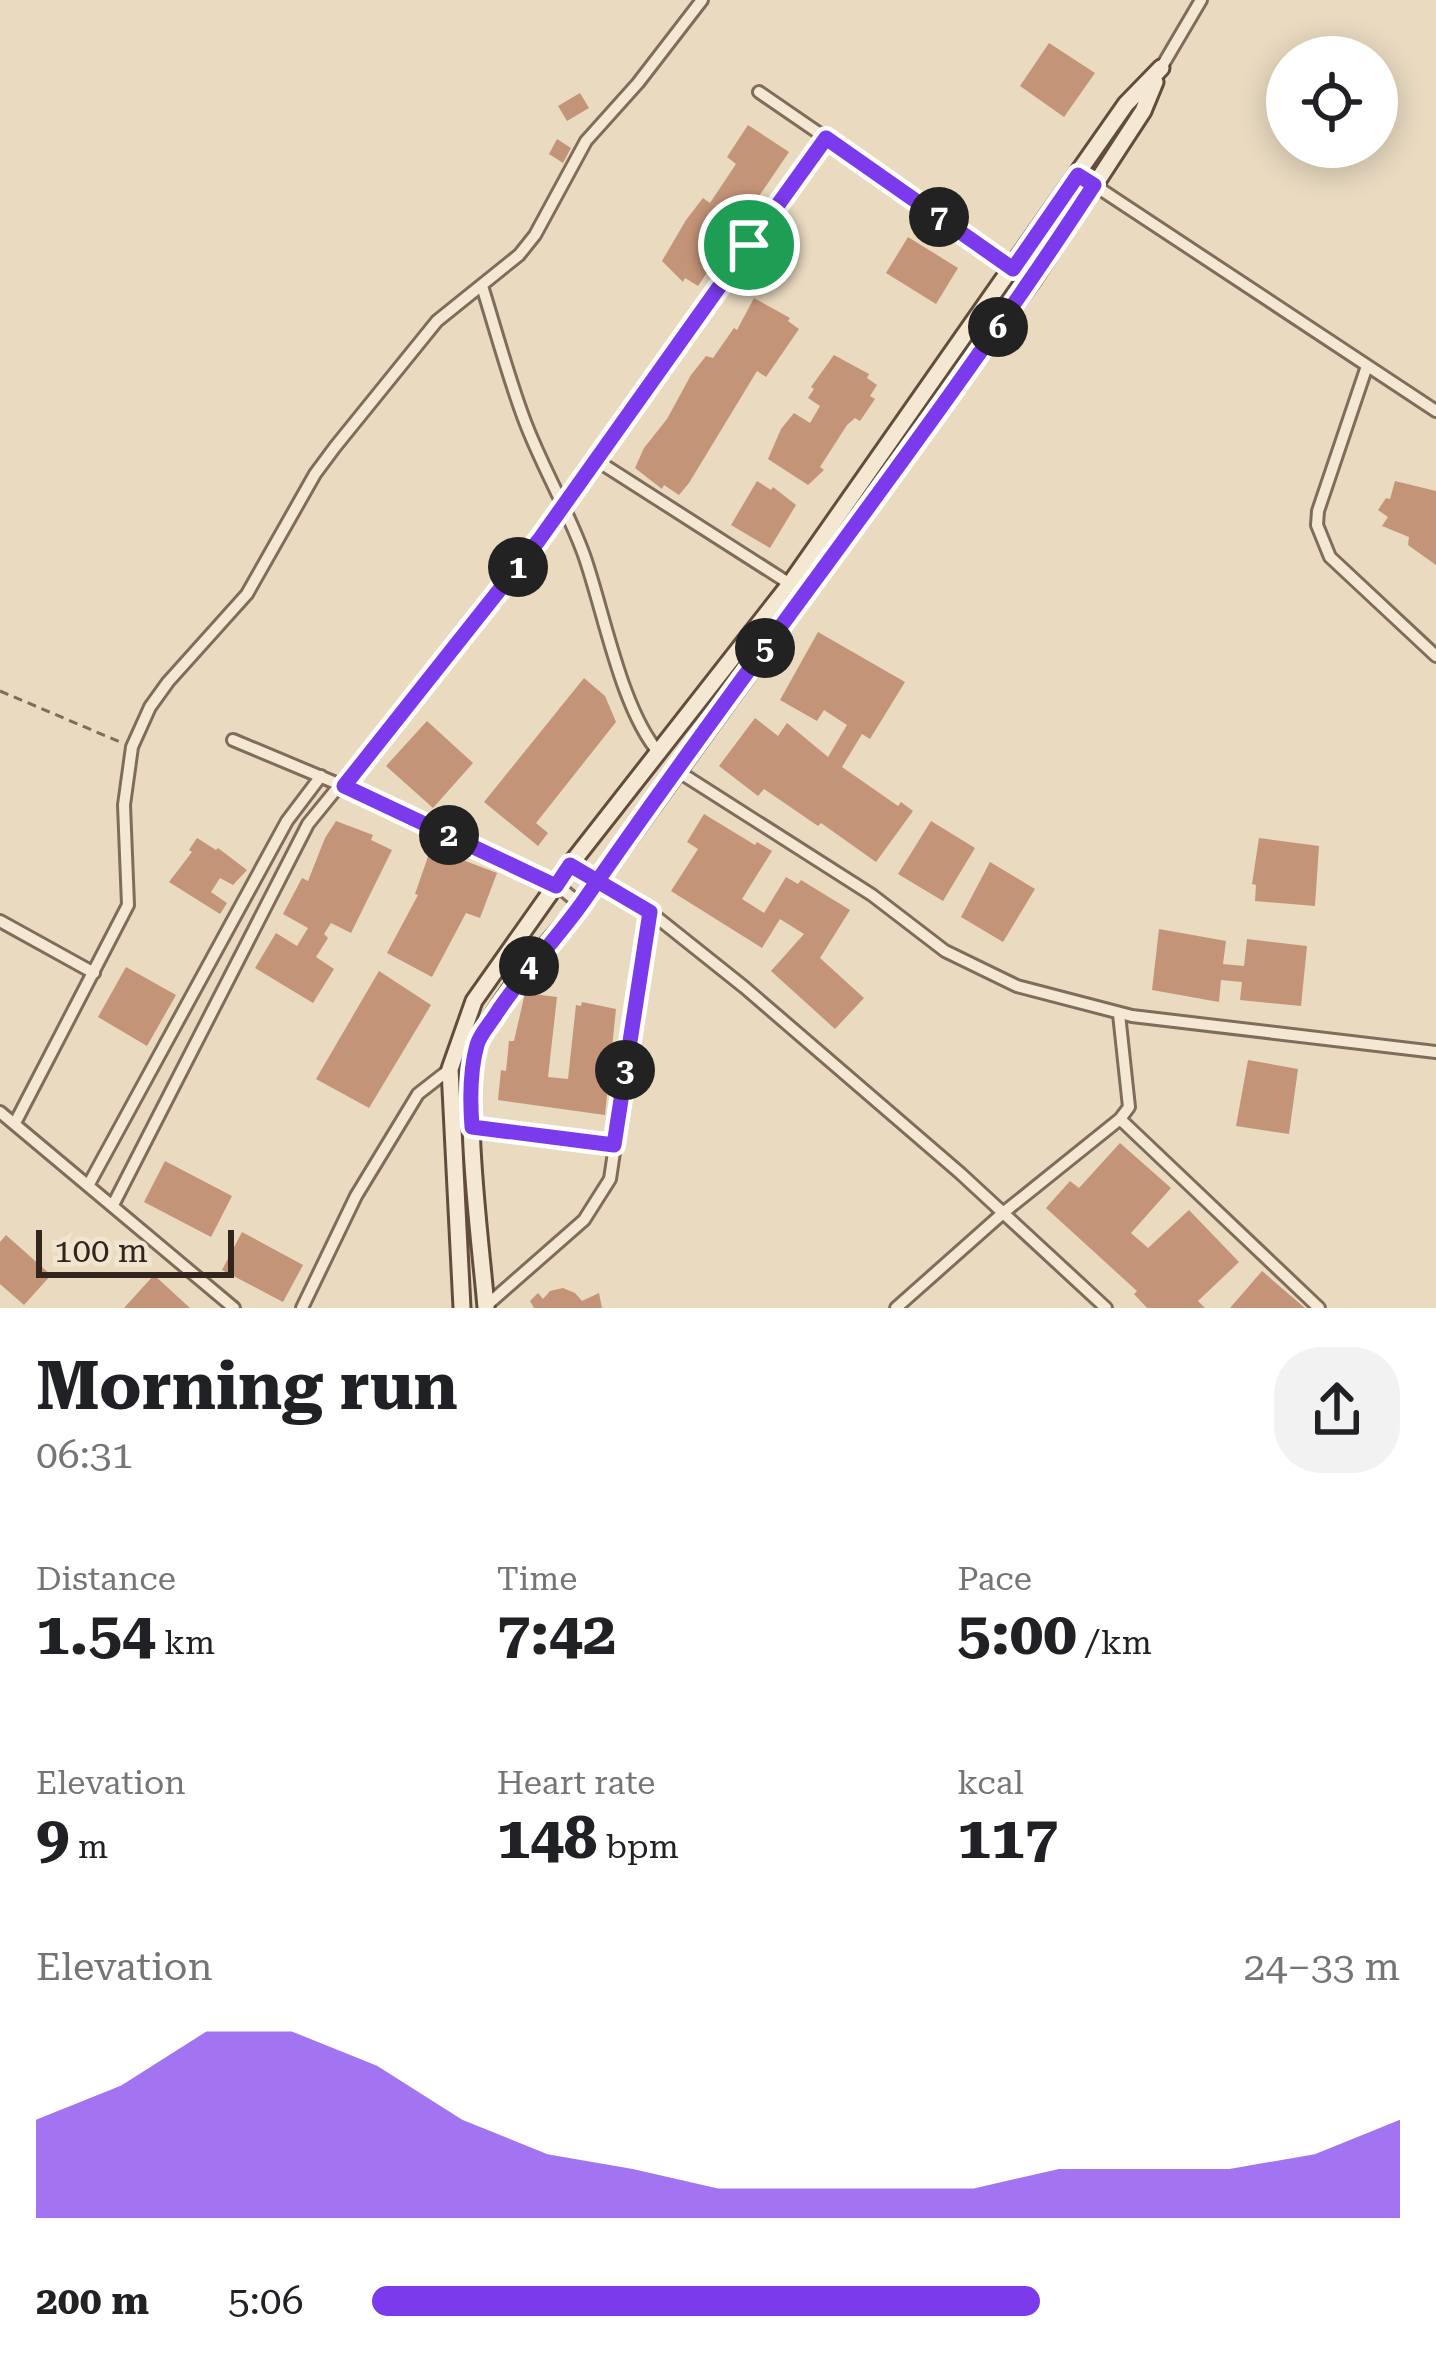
<!DOCTYPE html>
<html lang="en">
<head>
<meta charset="utf-8">
<style>
  :root { --surface:#fff; --page:#f2f2f2; --text:#202124; --muted:#757577; --accent:#7c3aed }
  body { margin:0; font-family:"Roboto Serif",serif; background:var(--page); color:var(--text); height:100vh; display:flex; flex-direction:column; font-size:45px; white-space:nowrap }
  * { box-sizing:border-box; margin:0 }
  p { font-size:39px; color:var(--muted) }
  .icon { flex:none; width:66px; height:66px; fill:none; stroke:currentColor; stroke-width:2; stroke-linecap:round; stroke-linejoin:round }
  .map { position:relative; height:1308px; overflow:hidden }
  .drawer { display:flex; flex-direction:column; background:var(--surface); flex:1 }
  .drawer>* { flex:none }
  .controls { position:absolute; left:1266px; top:36px; display:grid; gap:24px }
  .controls a { display:grid; place-items:center; width:132px; height:132px; border-radius:50%; background:var(--surface); box-shadow:0 6px 30px #0003; font-size:60px }
  .scale { position:absolute; left:36px; bottom:30px; width:198px; box-sizing:border-box; padding-left:12px; border:6px solid #31251d; border-top:0; font-size:33px; line-height:42px; white-space:nowrap; color:#31251d; -webkit-text-stroke:9px #f1e5cf; paint-order:stroke }
  .pin { position:absolute; display:grid; place-items:center; width:102px; height:102px; color:#fff; margin:-51px; border:6px solid #fff; border-radius:50%; box-shadow:0 3px 12px #0007 }
  .km { position:absolute; width:60px; height:60px; margin:-30px; border-radius:50%; background:#222; color:#fff; font-size:33px; line-height:60px; text-align:center }
  .round { display:grid; place-items:center; flex:none; width:126px; height:126px; border-radius:48px; background:var(--page) }
  .headline { display:flex; align-items:center; justify-content:space-between; height:204px; padding:0 36px }
  h1 { font-size:66px; font-weight:700; line-height:90px }
  .stats { display:grid; grid-template-columns:repeat(3,1fr); gap:18px; height:204px; padding:12px 36px }
  .stats div { display:grid; align-content:center }
  .stats b { font-size:60px; font-weight:700 }
  .stats small { font-size:33px; font-weight:400 }
  .stats p { font-size:33px }
  .chart { height:336px; padding:24px 36px }
  .chart p { display:flex; justify-content:space-between }
  .chart svg { width:100%; height:216px; margin-top:12px; fill:var(--accent); opacity:.7 }
  ul { padding:0 36px; list-style:none; font-size:39px }
  li { display:grid; grid-template-columns:192px 144px 1fr; align-items:center; height:90px }
  li i { height:30px; border-radius:15px; background:var(--accent) }
  .map>svg:first-child { display:block }
</style>
</head>
<body>
<div class="map">
<svg width="1436" height="1308" viewBox="0 0 1436 1308">
  <rect width="100%" height="100%" fill="#e9dac0"/>
  <!-- building -->
  <path fill="#c49479" d="M1049,43L1095,73L1064,117L1020,86Z
    M580,93L589,108L567,121L558,106Z
    M748,125L789,152L698,286L685,278L683,282L662,261L686,220L703,198L710,203L736,164L727,157Z
    M557,139L571,148L563,163L549,154Z
    M908,237L958,268L936,304L886,273Z
    M754,298L790,318L788,321L799,329L766,377L757,371L689,483L679,495L664,485L662,489L635,468L644,448L667,419L691,375L706,356L713,358L734,328L737,330Z
    M834,355L869,374L867,378L877,385L870,396L875,399L860,421L855,418L847,425L820,467L824,470L808,485L768,459L781,429L794,413L810,423L820,406L808,398L814,389L811,387Z
    M757,481L771,490L773,487L796,505L770,548L731,525Z
    M1395,481L1436,491V565L1408,545L1409,537L1382,526L1388,517L1378,510L1386,498L1390,499Z
    M818,632L905,682L870,739L862,734L842,767L898,806L901,802L913,811L876,862L821,823L818,826L764,789L758,796L719,766L755,718L778,736L787,723L828,757L847,725L824,710L817,721L780,700Z
    M584,678L605,696L616,722L536,823L548,833L538,846L484,802Z
    M427,721L473,763L433,808L386,766Z
    M704,814L755,845L757,842L772,851L742,899L764,913L786,877L798,884L801,880L850,910L820,958L864,998L835,1029L771,971L804,934L780,919L762,948L671,891L698,849L687,842Z
    M336,821L373,835L371,840L392,850L351,933L331,923L324,934L328,938L316,957L334,969L313,1003L255,968L276,933L297,946L308,928L283,914L302,878L308,881L325,838Z
    M931,821L975,848L943,901L898,874Z
    M197,838L216,850L218,848L247,870L233,885L220,878L211,892L227,903L220,914L169,882L192,852L189,850Z
    M1259,838L1319,846L1315,906L1255,901L1256,885L1252,884Z
    M431,848L497,873L480,918L466,913L432,977L387,953L418,895L415,894Z
    M990,862L1035,889L1003,942L961,917Z
    M1159,929L1226,941L1223,964L1244,966L1247,939L1307,946L1301,1006L1240,1000L1242,982L1221,980L1219,1002L1152,990Z
    M126,967L176,995L147,1046L98,1017Z
    M379,971L431,1005L369,1108L316,1079Z
    M525,993L557,997L548,1077L568,1079L576,1005L581,1006L582,1002L616,1009L605,1115L498,1100L501,1070L506,1071L509,1041H514Z
    M1248,1060L1298,1069L1289,1134L1236,1126Z
    M1120,1143L1171,1188L1131,1233L1148,1248L1189,1210L1239,1262L1198,1301L1205,1308H1147L1134,1294L1137,1291L1046,1208L1070,1181L1079,1188Z
    M165,1161L232,1196L211,1237L144,1202Z
    M242,1232L303,1265L283,1302L222,1270Z
    M6,1235L51,1275L24,1305L0,1284V1242Z
    M1262,1271L1305,1308H1230Z
    M154,1275L190,1308H124Z
    M563,1288L575,1293L582,1301L599,1293L602,1308H534L530,1301L538,1293L543,1299L550,1291Z"/>
  <g fill="none" stroke-linecap="round" stroke-linejoin="round">
    <defs>
      <path id="lane" d="M475,1127L614,1145"/>
      <path id="street" d="M1161,68L1201,0
        M759,92L826,138
        M1091,183L1436,411
        M482,286C496,331 508,376 524,419C541,465 567,508 584,555C604,612 621,709 659,753
        M1367,366L1318,511L1317,525L1330,557L1436,656
        M596,460L790,584
        M233,740L343,786L557,885L581,905
        M676,770L872,895L945,951L1017,986L1132,1016L1436,1052
        M570,865L650,912L744,987L960,1173L1106,1308
        M0,921L94,973
        M0,1112L234,1308
        M1120,1119L1319,1308
        M15,1123L128,905L124,805L132,747L150,707L168,682L247,594L315,474L335,447L437,321L519,255L535,235L586,141L638,83L702,0
        M89,1184L287,821L321,776
        M113,1205L308,824L539,540L826,138L1013,269
        M486,1306L584,1220L610,1179L650,912
        M302,1308L356,1196L418,1094L450,1069
        M896,1308L1003,1213L1120,1119L1129,1107L1119,1014"/>
      <path id="secondary" d="M462,1308L450,1069L474,1001L570,865L790,584L1126,104L1161,68
        M486,1308C482,1252 458,1083 480,1039C505,989 545,947 581,905L1034,278L1143,111L1155,82"/>
    </defs>
    <!-- lane casing -->
    <use href="#lane" stroke="#806c5a" stroke-width="12"/>
    <!-- street casing -->
    <use href="#street" stroke="#806c5a" stroke-width="16"/>
    <!-- secondary casing -->
    <use href="#secondary" stroke="#624d3d" stroke-width="21"/>
    <!-- path -->
    <path stroke="#806c5a" stroke-width="3" stroke-dasharray="9 6" stroke-linecap="butt" d="M0,691L120,742"/>
    <!-- lane -->
    <use href="#lane" stroke="#f5e8d2" stroke-width="6"/>
    <!-- street -->
    <use href="#street" stroke="#f5e8d2" stroke-width="10"/>
    <!-- secondary -->
    <use href="#secondary" stroke="#f5e8d2" stroke-width="15"/>
  </g>
  <g fill="none" stroke-linecap="round" stroke-linejoin="round">
    <defs>
      <path id="route" d="M749,245L539,540L344,786L556,886L570,865L650,912L614,1145L472,1127C470,1101 470,1070 477,1045C480,1034 490,1024 496,1014C523,973 557,939 585,899C751,658 934,430 1094,185L1078,175L1013,269L826,138L749,245"/>
    </defs>
    <!-- route casing -->
    <use href="#route" stroke="#fff" stroke-width="24"/>
    <!-- route -->
    <use href="#route" stroke="#7c3aed" stroke-width="15"/>
  </g>
</svg>
<div class="controls">
<a><svg class="icon" aria-label="locate" viewBox="0 0 24 24"><circle cx="12" cy="12" r="6"/><path d="M12 2v4M12 18v4M2 12h4M18 12h4"/></svg></a>
</div>
<div class="scale">100 m</div>
<div class="pin" style="left:749px;top:245px;background:#1e9e55"><svg class="icon" aria-label="arrive" viewBox="0 0 24 24"><path d="M6 21V4h12l-3 4 3 4H6"/></svg></div>
<b class="km" style="left:518px;top:567px">1</b>
<b class="km" style="left:449px;top:835px">2</b>
<b class="km" style="left:625px;top:1070px">3</b>
<b class="km" style="left:529px;top:966px">4</b>
<b class="km" style="left:765px;top:648px">5</b>
<b class="km" style="left:998px;top:327px">6</b>
<b class="km" style="left:939px;top:217px">7</b>
</div>
<section class="drawer">
<div class="headline"><div><h1>Morning run</h1><p>06:31</p></div><a class="round"><svg class="icon" aria-label="share" viewBox="0 0 24 24"><path d="M12 15V3M7 8l5-5 5 5M5 13v7h14v-7"/></svg></a></div>
<div class="stats">
<div><p>Distance</p><b>1.54<small> km</small></b></div>
<div><p>Time</p><b>7:42</b></div>
<div><p>Pace</p><b>5:00<small> /km</small></b></div>
</div>
<div class="stats">
<div><p>Elevation</p><b>9<small> m</small></b></div>
<div><p>Heart rate</p><b>148<small> bpm</small></b></div>
<div><p>kcal</p><b>117</b></div>
</div>
<div class="chart"><p><span>Elevation</span>24–33 m</p>
<svg viewBox="0 0 160 44" preserveAspectRatio="none"><path d="M0 44V24L10 17L20 6L30 6L40 13L50 24L60 31L70 34L80 38L90 38L100 38L110 38L120 34L130 34L140 34L150 31L160 24V44z"/></svg>
</div>
<ul>
<li><b>200 m</b>5:06<i style="width:65%"></i></li>
</ul>
</section>
</body>
</html>
